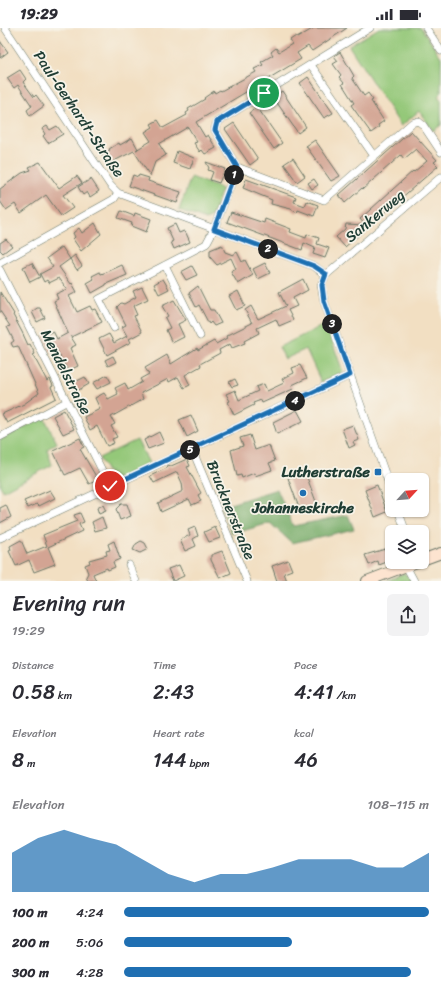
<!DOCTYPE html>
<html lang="en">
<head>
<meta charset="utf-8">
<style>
  :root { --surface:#fff; --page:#f2f2f3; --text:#2b2b33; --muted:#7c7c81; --accent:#1f6fb2 }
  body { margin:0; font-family:Sriracha,sans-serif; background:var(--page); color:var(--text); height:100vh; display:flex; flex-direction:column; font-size:15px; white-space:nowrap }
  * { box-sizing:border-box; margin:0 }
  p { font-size:13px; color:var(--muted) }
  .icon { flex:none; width:22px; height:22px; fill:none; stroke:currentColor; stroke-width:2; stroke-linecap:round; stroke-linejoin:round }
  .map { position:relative; height:553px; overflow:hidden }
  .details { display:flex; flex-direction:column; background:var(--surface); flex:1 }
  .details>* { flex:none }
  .needle { width:26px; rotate:64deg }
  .tools { position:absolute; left:385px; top:445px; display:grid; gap:8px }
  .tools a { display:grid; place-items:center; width:44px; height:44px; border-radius:6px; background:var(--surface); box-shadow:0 1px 3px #0004; font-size:20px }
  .pin { position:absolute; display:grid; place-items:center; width:34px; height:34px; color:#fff; margin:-17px; border:2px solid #fff; border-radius:50%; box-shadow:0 1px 4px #0007 }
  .km { position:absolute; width:20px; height:20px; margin:-10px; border-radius:50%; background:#222; color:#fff; font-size:11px; line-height:20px; text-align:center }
  .round { display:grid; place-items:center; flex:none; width:42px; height:42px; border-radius:6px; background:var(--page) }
  .headline { display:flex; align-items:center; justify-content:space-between; height:68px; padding:0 12px }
  h1 { font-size:22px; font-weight:600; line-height:30px }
  .metrics { display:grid; grid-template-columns:repeat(3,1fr); gap:6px; height:68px; padding:4px 12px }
  .metrics div { display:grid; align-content:center }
  .metrics b { font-size:20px; font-weight:600 }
  .metrics small { font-size:11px; font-weight:400 }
  .metrics p { font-size:11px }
  .chart { height:112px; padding:8px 12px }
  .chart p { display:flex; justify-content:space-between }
  .chart svg { width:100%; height:72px; margin-top:4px; fill:var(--accent); opacity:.7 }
  ul { padding:0 12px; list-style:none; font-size:13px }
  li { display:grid; grid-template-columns:64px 48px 1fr; align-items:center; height:30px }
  li i { height:10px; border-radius:5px; background:var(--accent) }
  .status { display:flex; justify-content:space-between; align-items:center; height:28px; padding:0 20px; background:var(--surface); direction:ltr }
  .status svg { height:11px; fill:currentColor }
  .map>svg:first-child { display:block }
</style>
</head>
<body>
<div class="status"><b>19:29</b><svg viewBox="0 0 49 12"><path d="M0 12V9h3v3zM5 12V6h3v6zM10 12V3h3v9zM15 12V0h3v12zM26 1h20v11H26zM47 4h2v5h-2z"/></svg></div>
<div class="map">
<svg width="441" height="553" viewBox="0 0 441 553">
  <rect width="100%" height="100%" fill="#f7f3e8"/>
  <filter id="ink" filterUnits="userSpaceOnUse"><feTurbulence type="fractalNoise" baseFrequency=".025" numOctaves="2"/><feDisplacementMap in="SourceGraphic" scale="8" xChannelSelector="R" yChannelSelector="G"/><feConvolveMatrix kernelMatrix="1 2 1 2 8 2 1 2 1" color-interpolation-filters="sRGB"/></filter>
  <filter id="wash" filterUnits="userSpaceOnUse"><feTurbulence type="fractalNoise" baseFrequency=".012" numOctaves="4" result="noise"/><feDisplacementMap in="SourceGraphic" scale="16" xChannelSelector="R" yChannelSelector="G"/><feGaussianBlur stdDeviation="0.9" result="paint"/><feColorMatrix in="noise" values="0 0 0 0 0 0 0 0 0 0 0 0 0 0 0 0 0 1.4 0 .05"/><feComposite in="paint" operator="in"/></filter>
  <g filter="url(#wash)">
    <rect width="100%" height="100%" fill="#f2dfc2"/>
    <!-- green -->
    <path fill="#94c879" stroke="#5a8256" d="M379,0H421L441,29V65L438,68L441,72V97L433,103L419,83L401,98L349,18Z
      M191,149L222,161L212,189L206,192L179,182Z
      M326,296L343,344L321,354L306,321L285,331L279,319Z
      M44,389L57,415L47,421L52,437L3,463L0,457V412Z
      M137,412L149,435L114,452L111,450L99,430Z
      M404,545L413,553H386Z"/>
    <!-- forest -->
    <path fill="#77ac69" stroke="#4b744e" d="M277,461L293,498L348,487L354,501L292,515L270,495L232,506L221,479Z"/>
    <g id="blocks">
      <!-- building -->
      <path fill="#d3a493" d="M314,0H347L312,23L308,18L297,25L301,31L196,94L205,109L208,107L216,120L205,126L202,122L200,124L194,115L197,114L188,99L159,116L166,127L155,134L150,148L134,123L108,136L102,127L110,122L109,121L119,115L120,117L132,110L138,121L136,122L151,113L145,104L153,99L151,96L158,92L163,100L174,94L187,87L186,85L189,83L188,81L205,71L204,70L214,63L215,65L220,62L221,63L256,44L254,41L263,37L261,34L273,27L271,24L276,20L279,24L292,16L290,12L296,8L297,10Z
        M0,13L8,24L0,30Z
        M340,24L354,48L352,50L364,68L368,65L373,72L371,73L384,93L378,97L379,99L371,105L351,77L354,75L342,56L344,55L339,49L341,47L333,36L338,33L334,28Z
        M20,42L26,51L23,54L34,69L36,67L44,78L30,88L27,82L32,78L18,57L14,60L7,50Z
        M308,49L333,85L324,90L300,55Z
        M282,63L306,99L298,105L273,69Z
        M257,79L282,115L274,121L249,85Z
        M234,95L258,131L250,137L225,101Z
        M47,98L50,102L57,98L63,106L48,115L43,108L45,106L42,101Z
        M411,103L437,132L434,134L438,138L345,219L336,209L345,201L346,196L365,197L360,191L413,143L414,144L427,133L416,121L404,131L401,127L363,161L362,160L345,175L339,167Z
        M315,112L340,148L331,153L306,118Z
        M177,123L194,130L190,141L173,135Z
        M293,130L305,148L297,154L284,136Z
        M40,134L59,160L77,148L82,155L63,167L73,180L61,188L46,167L21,185L15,176L6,182L0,173V161L22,145L31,142L29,139Z
        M206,134L225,141L219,155L210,152L213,144L208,142L209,140Z
        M133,147L138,149L139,147L149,150L148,153L181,164L177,175L129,158Z
        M91,151L99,163L90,169L87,164L83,167L78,159Z
        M246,151L296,169L294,174L305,178L307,173L318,177L314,188L298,182L297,185L291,181L271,176L272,172L243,160Z
        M314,151L318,157L312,161L308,155Z
        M121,183L134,188L135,185L151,191L146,204L131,198L132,195L118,190Z
        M231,184L264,195L265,191L291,201L290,204L306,210L307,206L319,210L317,216L329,220L325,230L313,226L315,220L304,215L302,222L227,194Z
        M95,195L101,206L81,223L73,211L75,209L73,205L79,200L82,205Z
        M175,196L179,205L184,203L186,205L190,214L174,221L171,214L173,213L167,200Z
        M6,211L12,218L3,225L0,222V215Z
        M222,217L225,224L233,227L237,224L242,234L245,232L253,247L238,256L231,244L236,241L231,230L217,237L210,229V222Z
        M62,219L70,231L75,227L82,238L77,242L70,231L59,239L71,256L72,255L77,264L69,268L77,284L90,278L92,282L95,281L102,294L71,309L76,317L70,320L78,338L68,343L56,321L50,324L43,308L53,303L57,311L68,305L54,273L58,271L56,266L67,261L59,250L49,255L47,252L44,254L40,246L53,239L47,230Z
        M32,235L40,249L30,254L23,239Z
        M265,235L270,245L258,251L253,241Z
        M122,237L127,247L106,256V257L92,265L87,255L94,251L92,248L100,244L101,246L107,244Z
        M192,238L197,247L186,252L181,244Z
        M163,251L169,261L159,266L154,256Z
        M303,251L308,262L293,270L297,278L288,282L293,292L279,298L276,291L257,300L259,305L244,313L245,315L232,320L230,316L219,322L220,325L200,336L201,338L185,347L190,357L184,360L178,349L169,354L168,351L141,365L143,371L111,389L115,396L111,398L117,409L112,411L114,415L107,418L97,398L90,402L84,389L100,381L95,370L104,365L108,371L118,366L115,360L125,355L128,362L142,354L140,351L149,346L145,340L167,327L171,336L197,320L198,322L214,313L216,316L227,310L226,308L252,295L245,282L251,278L258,291L286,278L279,264Z
        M198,258L210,282H214L221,295L214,298L211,294L209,296L199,277L196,279L189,265Z
        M142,259L148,271L133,278L137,287L134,288L142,304L129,311L131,314L107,327L99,311L109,306L114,315L127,308L122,299L126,297L117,279L121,275L124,276L136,269L133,263Z
        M238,263L245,278L236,282L229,268Z
        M0,264L14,286L13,287L22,304L28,317L30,316L35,326L33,327L47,353L50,351L53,358L51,359L56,370L7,395L2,386L24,376L39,365L18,318L13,319L11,315L14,313L7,299L10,298L0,283Z
        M174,272L186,292L178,296L184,309L172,315L166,302L170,300L165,290L168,288L162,278Z
        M37,280H40L45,290L37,294L32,284Z
        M113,328L116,334L108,338L105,332Z
        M300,337L307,350L292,357L293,361L262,375L261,372L253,375L254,377L234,387L228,374L230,373L226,366L235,362L239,372L258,363L256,359L264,356L267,363L284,355L282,351L294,345L292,340Z
        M107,347L111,354L97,361L93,355Z
        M85,349L89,356L77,363L73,355Z
        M235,351L238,357L232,359L229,354Z
        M64,382L74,401L63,406L53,388Z
        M297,382L303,393L277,406L273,394Z
        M191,387L198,403L187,409L179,392Z
        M353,397L359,412L353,414L355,417L349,420L342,401Z
        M159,404L164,415L148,421L144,412Z
        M250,407L255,422L269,417L275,433L269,435L272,442L255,448L254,445L242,450L241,447L237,448L231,422L243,418L240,410Z
        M80,410L84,419L80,421L98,452L89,456L80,440L65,447L53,423Z
        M187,431L190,438L187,439L201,465L198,467L201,473L192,477L189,471L161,484L158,475L183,463L182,455L177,444L154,455L150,448L167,440L168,437L171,438Z
        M305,444L318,479L301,485L288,450Z
        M377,457L387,484L375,489L365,462Z
        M50,462L55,470L39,478L37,476L28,480L24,473Z
        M121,476H127L131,488L120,492L116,481Z
        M6,477L11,489L0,495V480Z
        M103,477L106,483L99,486L97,480Z
        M80,485L84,494L79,496L82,503L48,519L55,536L34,544L29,532L16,538L9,523L11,522L10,518L21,512L27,526L47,518L43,507L77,493L74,487Z
        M102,489L106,500L95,503L92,494Z
        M195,499L198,508L193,511L196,518L185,523L180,512L190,507L188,502Z
        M215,499L220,510L209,514L204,504Z
        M114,513L120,531L113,534L115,539L108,542L107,540L93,546L96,553H88L86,549L88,545L85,537L90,535L89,532L107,527L106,523L110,522L108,516Z
        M141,513L145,515L148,521L140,525L133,522L136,516Z
        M392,519V532L379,537L378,533L369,537L365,527Z
        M222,523L231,545L220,550L211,532V527Z
        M288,532L292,542L284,545L287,553H277L272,538Z
        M179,537L184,548L173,553L168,541Z"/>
    </g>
  </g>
  <g filter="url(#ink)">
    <use href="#blocks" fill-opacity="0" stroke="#697666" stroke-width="1"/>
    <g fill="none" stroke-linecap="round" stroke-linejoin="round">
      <defs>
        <path id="street" d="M5,0L110,157L118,165L314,238L326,247
          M426,0L441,23
          M311,37L374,128
          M237,139L324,172L412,95L418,93L423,97L441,124
          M0,235L114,171L118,165
          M165,237L200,308
          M0,242L110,458
          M114,300L99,271L206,216L214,201L237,139L215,102L217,94L370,0
          M0,409L66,374
          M192,421L247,553
          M392,465L324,273L321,257L326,247L441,149
          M398,482L406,504
          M0,510L350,347
          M129,537L136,553
          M406,538L414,553"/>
        <path id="secondary" d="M422,532L441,525
          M367,553L417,534"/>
      </defs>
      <!-- street casing -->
      <use href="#street" stroke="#697666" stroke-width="8"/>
      <!-- secondary casing -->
      <use href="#secondary" stroke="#697666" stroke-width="12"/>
      <!-- street -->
      <use href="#street" stroke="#fff" stroke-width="7"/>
      <!-- secondary -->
      <use href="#secondary" stroke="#fde4d0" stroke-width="10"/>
    </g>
  </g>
  <g fill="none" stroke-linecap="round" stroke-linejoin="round" filter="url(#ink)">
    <defs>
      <path id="route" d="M110,458L350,347L324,273L322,257L326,246L314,238L214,201L237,139L215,102L217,94L264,65"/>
    </defs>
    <!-- route casing -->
    <use href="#route" stroke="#fff" stroke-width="8"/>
    <!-- route -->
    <use href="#route" stroke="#1f6fb2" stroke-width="5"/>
  </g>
  <!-- markers -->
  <g fill="#1f6fb2" stroke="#f7f3e8" stroke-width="1.5">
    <rect x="374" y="440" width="8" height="8" rx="2"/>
    <circle cx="303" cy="465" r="4"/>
  </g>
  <g text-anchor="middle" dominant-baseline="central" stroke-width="3.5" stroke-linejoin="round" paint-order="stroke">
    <!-- street labels -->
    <g font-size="15" fill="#1f3d34" stroke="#f7f3e8">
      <text transform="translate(79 86) rotate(56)">Paul-Gerhardt-Straße</text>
      <text transform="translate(375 188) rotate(-40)">Sankerweg</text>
      <text transform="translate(66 344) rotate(63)">Mendelstraße</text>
      <text transform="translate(231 482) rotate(68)">Brucknerstraße</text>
    </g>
    <!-- poi labels -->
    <g font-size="15" font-weight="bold" fill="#1f3d34" stroke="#f7f3e8" text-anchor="end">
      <text x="370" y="444">Lutherstraße</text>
      <text x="303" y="480" text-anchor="middle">Johanneskirche</text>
    </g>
  </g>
</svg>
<div class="tools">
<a><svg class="needle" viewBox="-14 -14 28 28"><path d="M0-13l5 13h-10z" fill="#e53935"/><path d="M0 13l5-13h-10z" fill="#7c7c81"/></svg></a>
<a><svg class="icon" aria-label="layers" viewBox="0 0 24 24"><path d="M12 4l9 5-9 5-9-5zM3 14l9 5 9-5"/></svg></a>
</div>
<div class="pin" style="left:264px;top:65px;background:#1e9e55"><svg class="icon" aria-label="arrive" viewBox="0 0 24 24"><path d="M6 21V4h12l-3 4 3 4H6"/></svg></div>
<div class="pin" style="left:110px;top:458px;background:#d93025"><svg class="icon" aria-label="check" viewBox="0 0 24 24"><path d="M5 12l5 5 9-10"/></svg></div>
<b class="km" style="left:234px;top:147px">1</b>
<b class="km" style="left:268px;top:221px">2</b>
<b class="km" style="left:332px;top:296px">3</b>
<b class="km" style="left:295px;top:373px">4</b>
<b class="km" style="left:190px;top:422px">5</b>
</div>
<section class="details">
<div class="headline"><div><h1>Evening run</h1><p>19:29</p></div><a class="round"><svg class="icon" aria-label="share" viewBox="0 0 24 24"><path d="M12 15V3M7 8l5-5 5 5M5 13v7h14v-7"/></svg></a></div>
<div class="metrics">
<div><p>Distance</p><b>0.58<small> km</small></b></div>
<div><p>Time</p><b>2:43</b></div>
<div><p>Pace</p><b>4:41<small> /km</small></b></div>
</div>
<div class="metrics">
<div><p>Elevation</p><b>8<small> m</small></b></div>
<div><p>Heart rate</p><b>144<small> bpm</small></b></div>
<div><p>kcal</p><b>46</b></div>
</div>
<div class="chart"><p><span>Elevation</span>108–115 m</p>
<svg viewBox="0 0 160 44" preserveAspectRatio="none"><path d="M0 44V20L10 11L20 6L30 11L40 15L50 24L60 33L70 38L80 33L90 33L100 29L110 24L120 24L130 24L140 29L150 29L160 20V44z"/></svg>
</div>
<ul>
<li><b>100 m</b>4:24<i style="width:100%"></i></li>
<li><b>200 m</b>5:06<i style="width:55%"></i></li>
<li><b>300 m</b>4:28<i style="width:94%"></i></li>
</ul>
</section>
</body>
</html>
